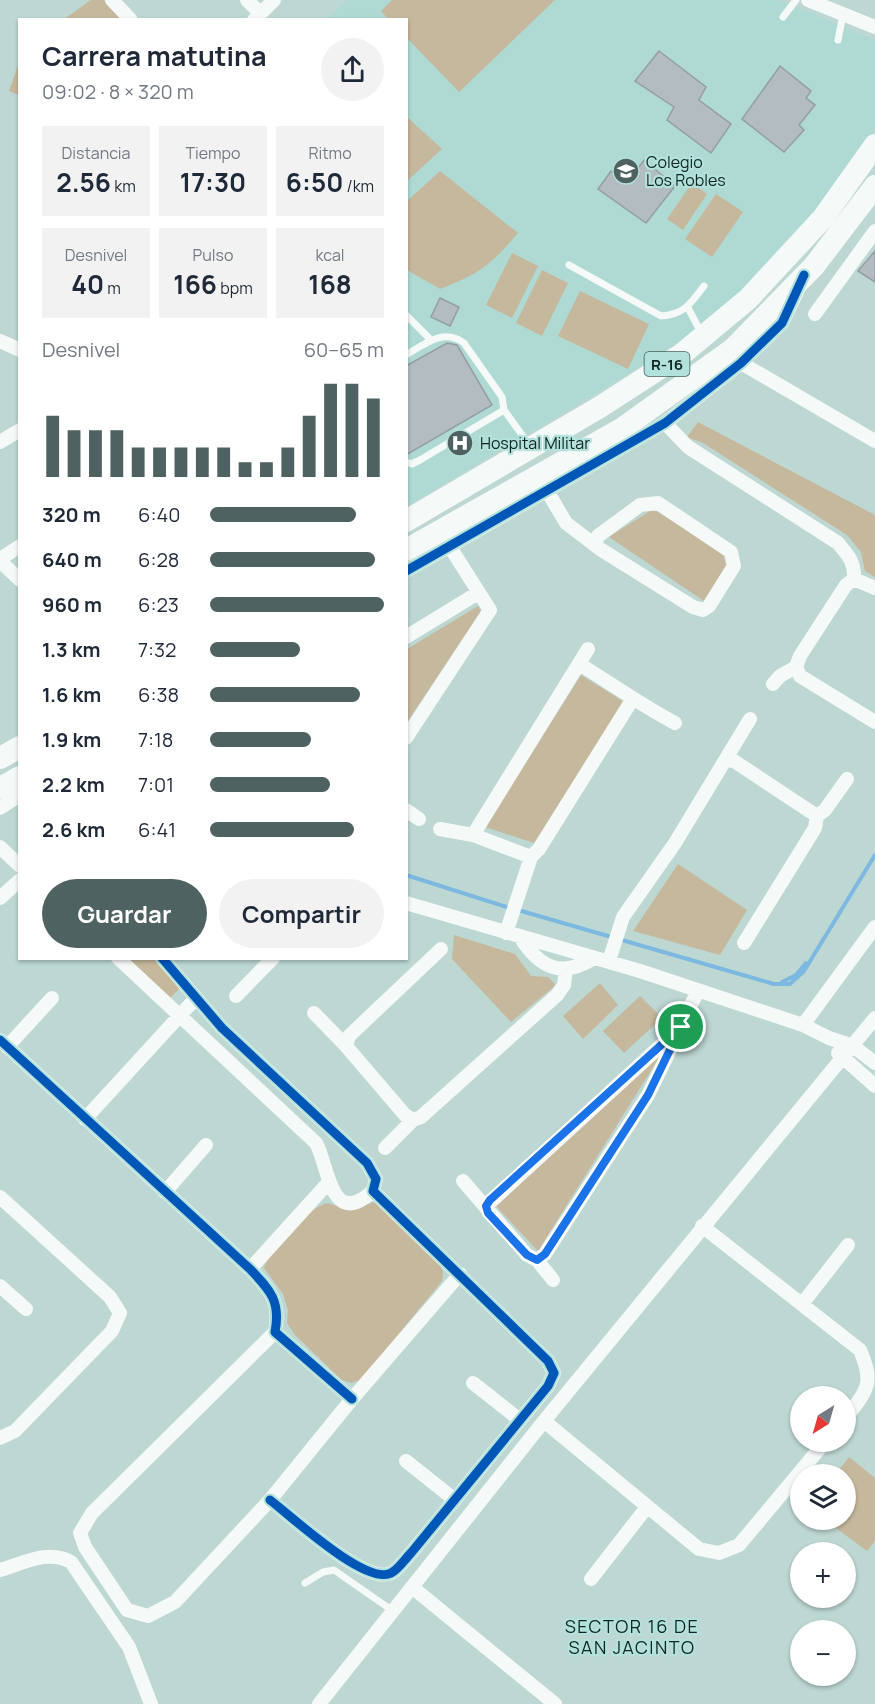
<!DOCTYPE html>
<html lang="es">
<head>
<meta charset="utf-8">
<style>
  :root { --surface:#fff; --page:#f2f2f3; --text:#1f2937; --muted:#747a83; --accent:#4e6361 }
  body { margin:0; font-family:Manrope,sans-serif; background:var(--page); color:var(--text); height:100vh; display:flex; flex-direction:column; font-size:22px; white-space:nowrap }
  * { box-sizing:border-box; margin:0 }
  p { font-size:20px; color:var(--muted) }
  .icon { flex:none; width:33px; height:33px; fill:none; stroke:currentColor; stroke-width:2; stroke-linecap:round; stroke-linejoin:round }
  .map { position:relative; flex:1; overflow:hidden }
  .side { position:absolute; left:18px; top:18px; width:390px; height:942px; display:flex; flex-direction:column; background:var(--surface); border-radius:0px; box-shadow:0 2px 4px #0004 }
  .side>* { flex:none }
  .needle { width:39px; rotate:217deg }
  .controls { position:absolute; left:790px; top:1386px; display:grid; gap:12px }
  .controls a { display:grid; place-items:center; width:66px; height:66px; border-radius:50%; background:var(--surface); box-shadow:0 2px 4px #0004; font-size:30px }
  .pin { position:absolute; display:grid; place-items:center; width:51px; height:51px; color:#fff; margin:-26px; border:3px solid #fff; border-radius:50%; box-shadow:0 2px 6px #0007 }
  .round { display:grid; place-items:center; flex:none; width:63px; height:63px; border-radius:32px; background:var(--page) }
  .headline { display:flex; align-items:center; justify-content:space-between; height:102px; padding:0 24px }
  h1 { font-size:27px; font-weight:700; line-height:45px }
  .figures { display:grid; grid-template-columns:repeat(3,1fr); gap:9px; height:102px; padding:6px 24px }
  .figures div { display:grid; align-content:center; border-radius:0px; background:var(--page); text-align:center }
  .figures b { font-size:26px; font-weight:700 }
  .figures small { font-size:16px; font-weight:400 }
  .figures p { font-size:16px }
  .chart { height:168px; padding:12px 24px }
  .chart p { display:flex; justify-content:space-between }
  .chart svg { width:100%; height:108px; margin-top:6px; stroke:var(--accent); stroke-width:6 }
  .button { display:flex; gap:12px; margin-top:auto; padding:12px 24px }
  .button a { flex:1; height:69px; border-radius:36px; background:var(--accent); color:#fff; font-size:24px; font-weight:700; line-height:69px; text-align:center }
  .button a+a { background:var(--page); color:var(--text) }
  ul { padding:0 24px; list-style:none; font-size:20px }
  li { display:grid; grid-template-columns:96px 72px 1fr; align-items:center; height:45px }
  li i { height:15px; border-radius:8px; background:var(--accent) }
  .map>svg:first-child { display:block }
</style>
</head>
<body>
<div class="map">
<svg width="875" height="1704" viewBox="0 0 875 1704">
  <rect width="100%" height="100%" fill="#bdd7d3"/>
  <!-- built -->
  <path fill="#aedad3" d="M347,0H778L875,40V128L814,213L744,289L680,343L407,506L406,20H326Z"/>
  <!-- green -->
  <path fill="#c6b89c" d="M91,0H104L122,19L63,20Z
    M392,0H555L459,92L407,38L406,20L388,19L381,11Z
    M19,63V95L9,91Z
    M407,117L442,149L407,181Z
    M440,171L518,233C491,265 479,274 440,289L407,270L406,202Z
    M692,183L707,194L683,230L667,219Z
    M716,194L743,212L712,257L685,239Z
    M512,253L538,266L512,318L486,305Z
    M542,270L568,283L542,336L516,323Z
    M580,291L649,324L628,369L558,336Z
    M698,422L875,515V577L865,571L861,552L847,535L703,443L687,437Z
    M653,509L723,553L726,566L704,601L609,537Z
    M478,606L481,611L407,722V649Z
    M581,675L624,702L534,843L485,827Z
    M678,864L747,910L720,955L633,931Z
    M454,935L515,954L531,976L548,977L556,985L511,1022L452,959Z
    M127,959H155L180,988L169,999Z
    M600,983L618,1005L583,1039L563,1016Z
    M640,996L662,1018L624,1053L603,1031Z
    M662,1053L538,1251L495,1205Z
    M375,1202L439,1261L443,1272L442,1281L362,1379L352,1383L342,1380L295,1335L287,1323L288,1310L283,1294L264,1268C269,1251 310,1205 328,1203L347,1210Z
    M849,1457L875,1478V1541L867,1551L825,1520H846V1474H836Z"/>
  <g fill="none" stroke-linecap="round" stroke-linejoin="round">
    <!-- stream -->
    <path stroke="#7db8e1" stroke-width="4" d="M406,875L510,908
      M518,910L774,984H790L804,971L875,855
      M782,982L796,975L806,963"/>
  </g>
  <!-- building -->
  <path fill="#b3bcc0" stroke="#959ea2" stroke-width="1.5" d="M659,51L706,87L699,100L731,124L711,153L667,120L674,107L635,81Z
    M780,66L811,91L806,98L815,105L799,125L804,130L784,152L742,119Z
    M644,160L675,186L646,223L598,189L611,171L628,182Z
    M875,251V282L858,271Z
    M440,298L459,307L450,326L431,317Z
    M447,343L457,345L492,405L406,455V366Z"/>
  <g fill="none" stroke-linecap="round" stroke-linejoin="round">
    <!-- service -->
    <path stroke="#f5f9f8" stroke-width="7" d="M783,17L796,0
      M838,40L843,14
      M569,265L661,316C684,315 691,303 704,286
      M688,308L702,334
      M406,315L431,340
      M406,355C426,343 444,328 464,343L502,397L504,410L530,446
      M406,462L412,464L420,460L504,410
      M305,1583L323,1572L334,1570L393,1611"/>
    <!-- minor -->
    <path stroke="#f5f9f8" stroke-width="14" d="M112,0L131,20
      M247,0L260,13
      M808,0L875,27
      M254,20L274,0
      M815,314L875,231
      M0,341L20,350
      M741,363L875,441
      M665,423L688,447L838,543C848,555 855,562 854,579L846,585L800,656L796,667L800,676L875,722
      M0,442L20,430
      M546,489L566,523L600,549L693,607L703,610L709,606L734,566L731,552L658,503L640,505L598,536L595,544
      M0,559L20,546
      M0,561L20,580
      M406,571L665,423L741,363L782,323L797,292
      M854,579L875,588
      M406,637L478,593
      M579,664C612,684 641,705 675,723
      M773,684L780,676L796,667
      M406,738L490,610L450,547
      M726,760L734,761L817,816
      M0,808L20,795
      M406,810L419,819
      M440,829L473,835L531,857
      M473,835L588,649
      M0,847L20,866
      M0,898L20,880
      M406,903L640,971L803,1025L829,1038L853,1046L875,1063
      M506,933L531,857L539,849L632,700
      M520,937C539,967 561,979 594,958
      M744,943L815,828L817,816L825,810L847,779
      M118,958L316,1143C329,1166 330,1230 373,1191
      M162,958L222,1028L367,1163L376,1179L373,1191L548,1361L554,1373L548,1386L411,1553C405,1559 398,1570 391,1573C366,1586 291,1516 270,1500
      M609,961L623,917L675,843L750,719
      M236,996L273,958
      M314,1013L346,1046L405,1115L413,1120
      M803,1025L875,927
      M0,1040L250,1269C270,1290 281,1301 275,1332L352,1399
      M346,1046L349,1036L441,949
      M7,1047L52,998
      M838,1053L875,1086
      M85,1119L195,999
      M385,1148L413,1120L421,1117L557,995L564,985L566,969
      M463,1181L527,1255L537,1260L553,1280
      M165,1192L206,1145
      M0,1197L110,1297L120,1313L112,1331L15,1431L0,1438
      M486,1206L681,1027L698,990
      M702,1226L860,1350C874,1383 868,1390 846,1417
      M537,1260L545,1254L648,1095L678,1034
      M250,1269L328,1183
      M0,1286L26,1309
      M802,1304L848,1245
      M275,1332L92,1513L80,1533L85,1547L127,1610L148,1616L175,1602L270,1500L352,1399L460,1274
      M473,1383L520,1420
      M544,1421L699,1549L719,1553L739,1545L825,1442
      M406,1461L455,1500
      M0,1570C24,1563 48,1549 71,1562L129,1647L151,1704
      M591,1579L647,1507
      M412,1587L555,1704
      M319,1704L544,1421L875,1018"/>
    <!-- primary -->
    <path stroke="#f5f9f8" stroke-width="22" d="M406,521L600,407L682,354L748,299L823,218L875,145
      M406,550L623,428L733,349L814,266L875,186
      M0,758L20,747
      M0,788L20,777"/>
    <defs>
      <path id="cycleway" d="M406,571L665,423L741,363L782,323L804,275
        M162,958L222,1028L367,1163L376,1179L373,1191L548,1361L554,1373L548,1386L411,1553C405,1559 398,1570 391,1573C366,1586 291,1516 270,1500
        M0,1040L250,1269C270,1290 281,1301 275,1332L352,1399"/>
    </defs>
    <!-- cycleway casing -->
    <use href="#cycleway" stroke="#b2e2db" stroke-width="13"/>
    <!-- cycleway -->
    <use href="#cycleway" stroke="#0057b8" stroke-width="9"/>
  </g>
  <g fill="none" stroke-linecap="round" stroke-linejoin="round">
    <defs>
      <path id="route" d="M681,1027L648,1095L545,1254L537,1260L527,1255L488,1213L486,1206L490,1200Z"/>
    </defs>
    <!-- route casing -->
    <use href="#route" stroke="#fff" stroke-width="12"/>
    <!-- route -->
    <use href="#route" stroke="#1a73e8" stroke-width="8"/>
  </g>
  <!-- icons -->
  <defs>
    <symbol id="school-disc" viewBox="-11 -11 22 22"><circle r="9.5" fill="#4e6361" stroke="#b2e2db"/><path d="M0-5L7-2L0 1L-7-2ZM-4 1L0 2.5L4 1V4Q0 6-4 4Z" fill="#fff"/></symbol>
    <symbol id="hospital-disc" viewBox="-11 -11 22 22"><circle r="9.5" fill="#4e6361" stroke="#b2e2db"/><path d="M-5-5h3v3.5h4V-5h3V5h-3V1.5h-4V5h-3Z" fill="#fff"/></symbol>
  </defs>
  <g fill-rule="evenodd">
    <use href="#school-disc" x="611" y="156" width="30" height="30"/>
    <use href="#hospital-disc" x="445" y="428" width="30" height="30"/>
  </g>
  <g text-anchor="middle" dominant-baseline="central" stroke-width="4.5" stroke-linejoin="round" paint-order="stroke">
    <!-- shield labels -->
    <rect fill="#b2e2db" stroke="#425e5a" stroke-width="1.5" x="644.5" y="352" width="45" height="24" rx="4.5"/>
    <g font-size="15" font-weight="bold" fill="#122523">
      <text x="667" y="364">R-16</text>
    </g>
    <!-- poi labels -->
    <g font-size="16" fill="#122523" stroke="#b2e2db" text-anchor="start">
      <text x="646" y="162">Colegio<tspan x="646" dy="18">Los Robles</tspan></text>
      <text x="480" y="443">Hospital Militar</text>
    </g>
    <!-- neighbourhood labels -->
    <g font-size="18" letter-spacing="1.5" fill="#122523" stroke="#b2e2db">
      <text x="632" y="1626">SECTOR 16 DE<tspan x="632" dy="21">SAN JACINTO</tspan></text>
    </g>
  </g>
</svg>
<div class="controls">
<a><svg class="needle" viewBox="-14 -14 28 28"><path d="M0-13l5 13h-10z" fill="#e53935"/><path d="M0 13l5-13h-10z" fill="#747a83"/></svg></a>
<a><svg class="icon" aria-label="layers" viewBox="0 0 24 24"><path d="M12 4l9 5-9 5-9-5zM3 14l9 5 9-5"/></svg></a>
<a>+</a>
<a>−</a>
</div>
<div class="pin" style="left:681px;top:1027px;background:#1e9e55"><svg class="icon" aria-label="arrive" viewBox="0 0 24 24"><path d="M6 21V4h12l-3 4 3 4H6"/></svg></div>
<section class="side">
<div class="headline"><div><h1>Carrera matutina</h1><p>09:02 · 8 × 320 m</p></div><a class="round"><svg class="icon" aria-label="share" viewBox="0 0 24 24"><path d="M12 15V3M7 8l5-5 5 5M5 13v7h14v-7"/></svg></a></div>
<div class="figures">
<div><p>Distancia</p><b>2.56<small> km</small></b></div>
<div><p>Tiempo</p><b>17:30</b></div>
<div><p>Ritmo</p><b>6:50<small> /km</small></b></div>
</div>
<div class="figures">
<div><p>Desnivel</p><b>40<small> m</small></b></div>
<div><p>Pulso</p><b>166<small> bpm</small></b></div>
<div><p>kcal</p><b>168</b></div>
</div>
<div class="chart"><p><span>Desnivel</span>60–65 m</p>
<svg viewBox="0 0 160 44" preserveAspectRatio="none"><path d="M5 44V19M15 44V25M25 44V25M35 44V25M45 44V32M55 44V32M65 44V32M75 44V32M85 44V32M95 44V38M105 44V38M115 44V32M125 44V19M135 44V6M145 44V6M155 44V12"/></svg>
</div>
<ul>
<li><b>320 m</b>6:40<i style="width:84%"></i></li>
<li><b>640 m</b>6:28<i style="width:95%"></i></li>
<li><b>960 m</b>6:23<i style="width:100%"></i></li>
<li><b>1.3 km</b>7:32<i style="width:52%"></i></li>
<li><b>1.6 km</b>6:38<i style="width:86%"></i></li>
<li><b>1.9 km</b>7:18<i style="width:58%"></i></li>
<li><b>2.2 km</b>7:01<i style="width:69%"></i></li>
<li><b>2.6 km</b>6:41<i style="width:83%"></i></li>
</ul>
<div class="button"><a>Guardar</a><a>Compartir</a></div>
</section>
</div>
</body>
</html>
